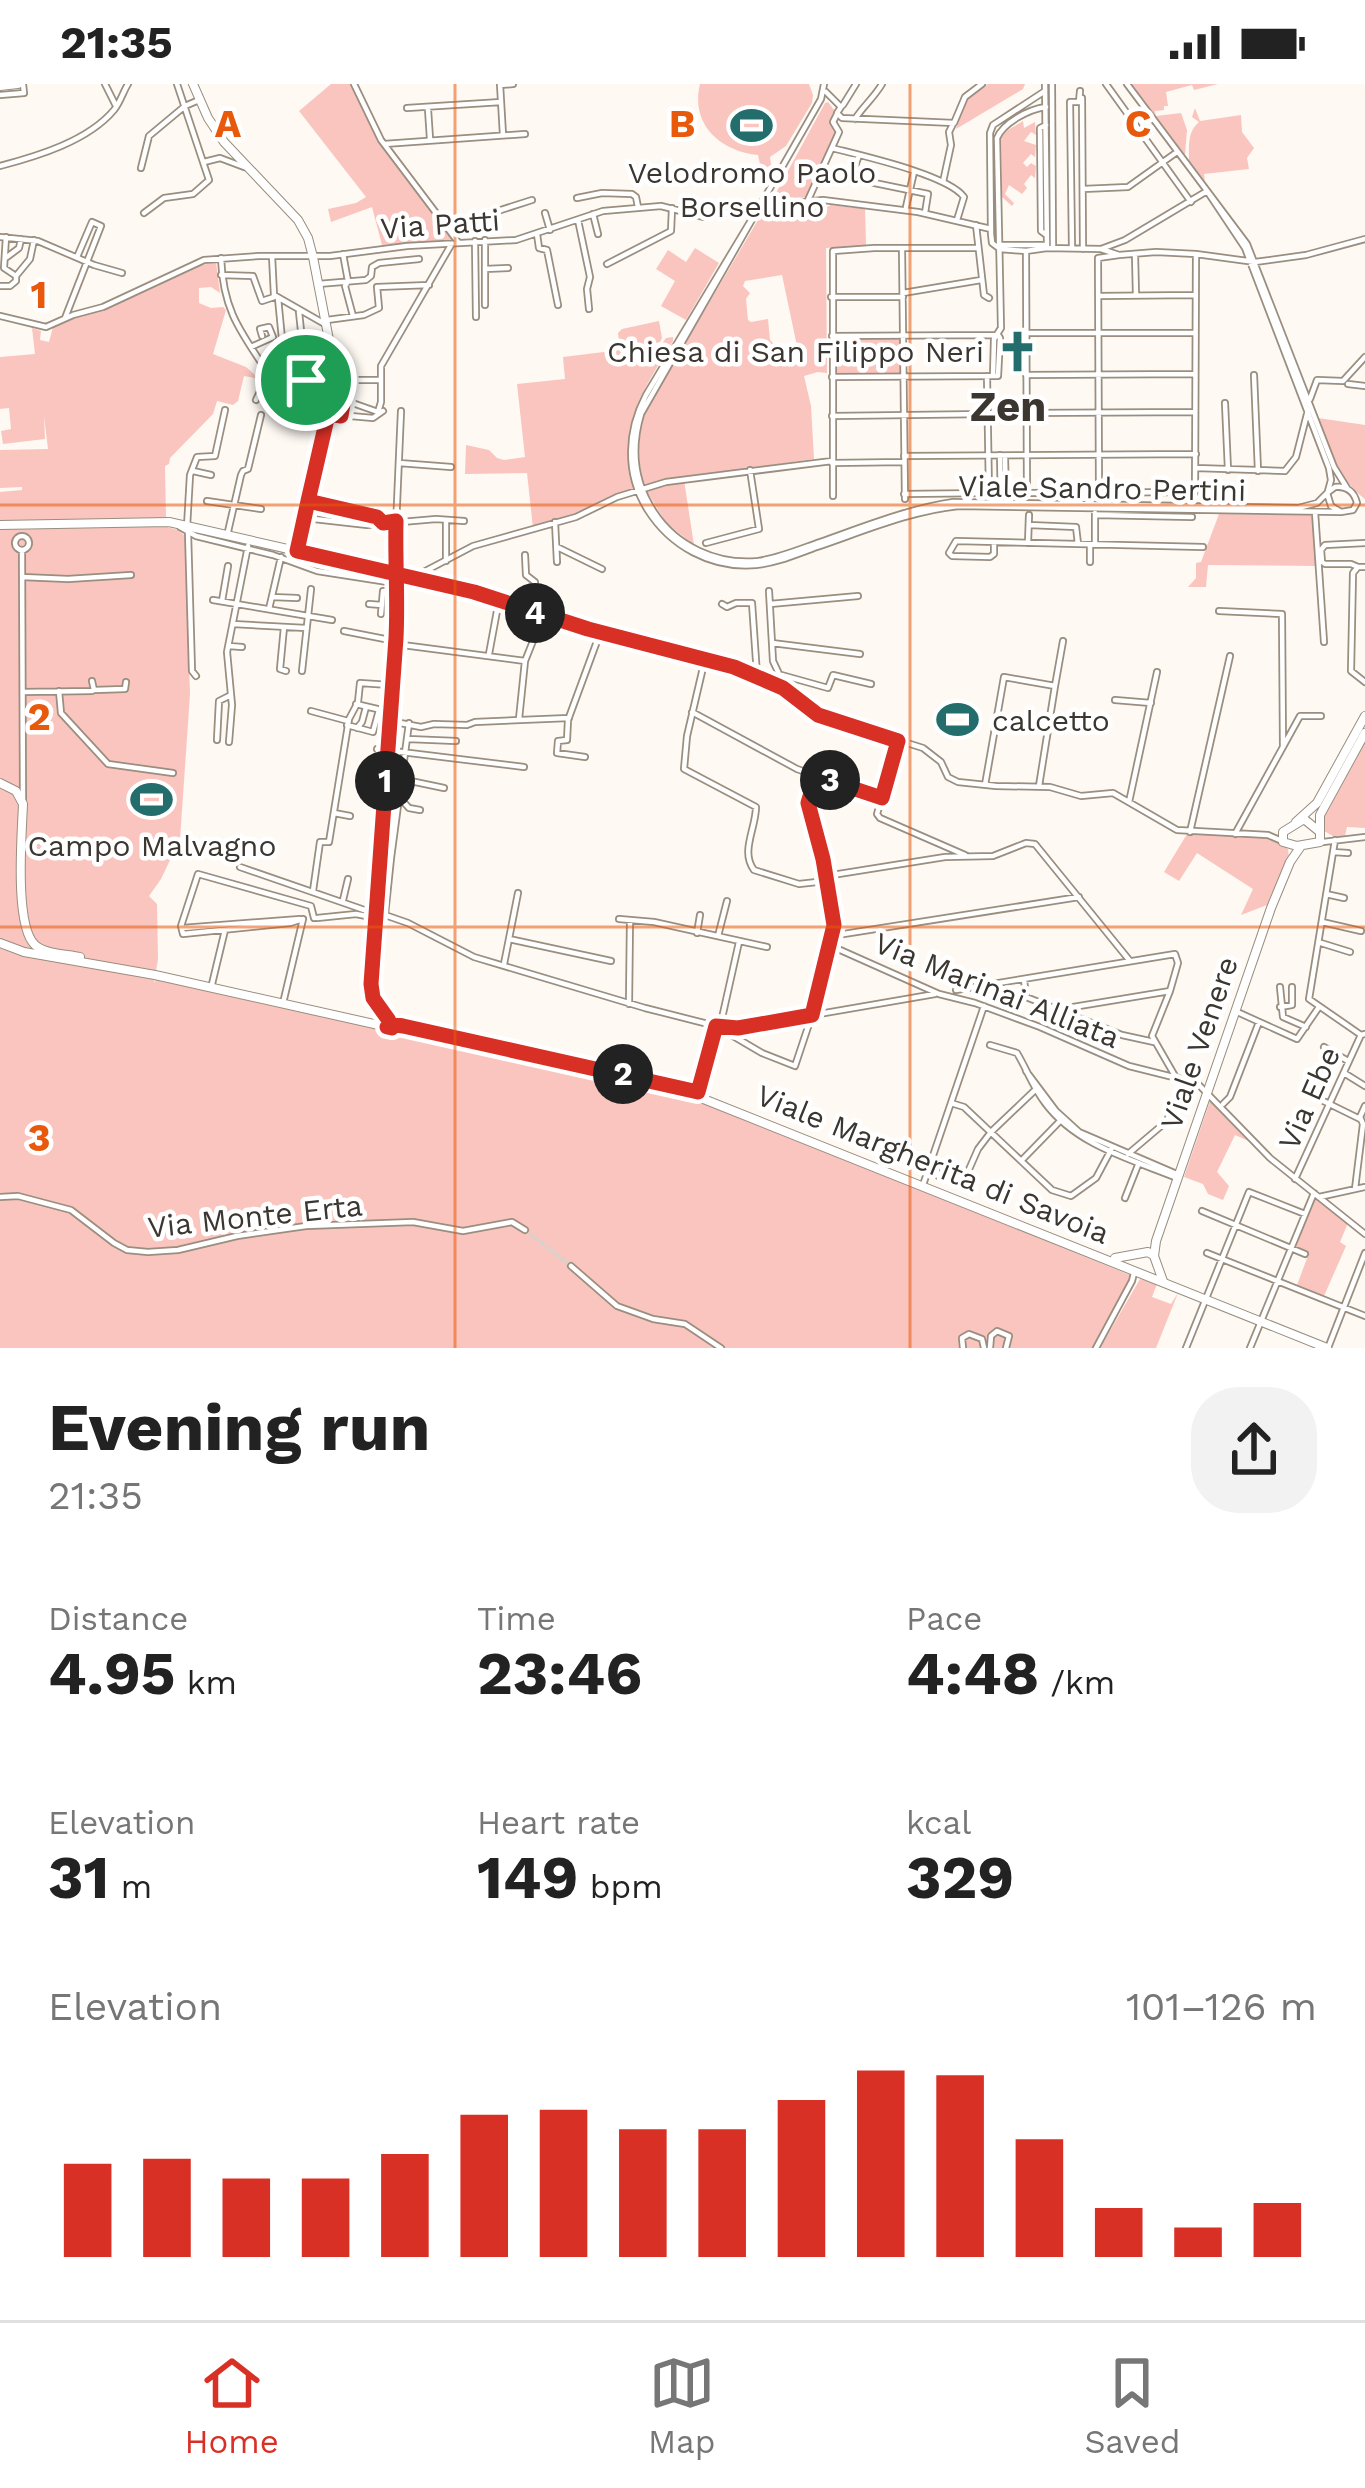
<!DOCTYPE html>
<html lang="en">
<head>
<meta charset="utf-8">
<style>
  :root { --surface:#fff; --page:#f2f2f2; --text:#222; --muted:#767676; --line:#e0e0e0; --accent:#d93025 }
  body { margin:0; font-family:"Work Sans",sans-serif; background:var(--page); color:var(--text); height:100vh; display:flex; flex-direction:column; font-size:45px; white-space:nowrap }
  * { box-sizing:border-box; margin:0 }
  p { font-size:39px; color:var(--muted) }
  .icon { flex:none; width:66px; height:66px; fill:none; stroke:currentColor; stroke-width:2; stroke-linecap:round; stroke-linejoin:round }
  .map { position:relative; height:1264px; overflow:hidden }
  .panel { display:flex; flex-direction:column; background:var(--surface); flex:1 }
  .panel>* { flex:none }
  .pin { position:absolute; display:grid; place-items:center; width:102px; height:102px; color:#fff; margin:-51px; border:6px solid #fff; border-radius:50%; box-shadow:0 3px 12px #0007 }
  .km { position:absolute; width:60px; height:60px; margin:-30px; border-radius:50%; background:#222; color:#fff; font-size:33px; line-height:60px; text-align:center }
  .round { display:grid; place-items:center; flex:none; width:126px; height:126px; border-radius:48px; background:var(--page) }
  .summary { display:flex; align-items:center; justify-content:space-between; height:204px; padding:0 48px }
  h1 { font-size:66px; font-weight:700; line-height:90px }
  .figures { display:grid; grid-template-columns:repeat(3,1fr); gap:18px; height:204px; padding:12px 48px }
  .figures div { display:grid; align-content:center }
  .figures b { font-size:60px; font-weight:700 }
  .figures small { font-size:33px; font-weight:400 }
  .figures p { font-size:33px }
  .chart { height:336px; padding:24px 48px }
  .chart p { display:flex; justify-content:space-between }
  .chart svg { width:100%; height:216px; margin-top:12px; stroke:var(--accent); stroke-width:6 }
  .status { display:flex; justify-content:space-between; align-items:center; height:84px; padding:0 60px; background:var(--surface); direction:ltr }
  .status svg { height:33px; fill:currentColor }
  .dock { display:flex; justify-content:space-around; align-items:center; height:168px; border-top:3px solid var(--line); background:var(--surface); font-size:33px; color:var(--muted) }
  .dock a { display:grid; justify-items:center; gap:6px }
  .dock .selected { color:var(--accent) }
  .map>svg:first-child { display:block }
</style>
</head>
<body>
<div class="status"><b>21:35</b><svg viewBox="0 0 49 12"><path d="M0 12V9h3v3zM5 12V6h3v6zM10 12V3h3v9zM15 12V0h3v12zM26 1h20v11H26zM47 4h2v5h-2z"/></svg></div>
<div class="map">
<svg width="1365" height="1264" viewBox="0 0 1365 1264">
  <rect width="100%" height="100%" fill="#fef9f3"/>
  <!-- green -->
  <path fill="#fac5be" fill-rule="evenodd" d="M331,0H352L379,56L455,156L382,161L372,123L331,138L328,125L356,119L366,113L299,27Z
    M700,0H809L813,11L812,19L786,62L770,73L772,88L762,90L758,71C720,67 690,40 700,0Z
    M988,0H1025L1023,5L956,45L967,15Z
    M1131,0H1218L1194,6L1192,1L1166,8L1168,22H1164V26L1155,27L1156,32L1181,29L1187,46L1185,71Z
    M828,18L834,26L830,38L837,48L807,113L771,118L825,19Z
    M1195,24L1200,37L1241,31L1242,48L1254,64L1247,74L1249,85L1204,90L1205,97L1189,77C1189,63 1187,48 1199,38L1192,33Z
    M1023,37L1024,44L1035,38L1036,51L1031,48L1024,57L1036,61L1035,73L1031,70L1023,79L1027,83L1031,79L1036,82L1035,94L1031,91L1024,100L1027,104L1022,110L1009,101L1005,110L1014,119L1012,122L1002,113L1001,50Z
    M821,118L827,123L831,121L855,124L856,120L865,122L866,162L826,164L827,289L818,288L804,292L811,322L814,375L683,393L644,402C637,375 637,351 647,324L765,124ZM782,191L797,262L779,265L770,256L768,235L751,238L748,236L746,215L750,209L743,202L745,197Z
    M695,164L719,179L686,236L661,222L675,197L656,185L668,166L686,178Z
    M216,178L220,209L211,203L199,204V219L211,224L223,223L226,226L213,270L246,283L255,291V294L244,292L238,317L233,321L217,317L213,330L170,374L169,380L165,382L166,434L0,437V408L22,406V403L0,404V366L48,365L44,332L45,355L3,360L1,347L11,345L9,324L0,325V273L35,270L32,244L41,247L40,256L49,258L53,243L66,236L104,226L193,183Z
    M659,237L662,254L660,258L622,267L623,269L661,261L666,254L673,253V257C640,312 618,339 634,406L579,430L533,444L527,389L465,390L466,361L489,366L497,374L504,376L525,373L517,300L565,295L563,273L620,266L618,249L622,245Z
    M834,254H900L901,290L834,291Z
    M1318,334L1365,341V415C1337,394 1330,366 1318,334Z
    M684,396L694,461L666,439L646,406Z
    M1219,430L1315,431L1319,482L1208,481L1206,503H1188L1196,494V479L1201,478Z
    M163,442L178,446L185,452L190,610L180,755L161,795L149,812L157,820L158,875L154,899L157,894L697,1016L1130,1191V1198L1093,1264H0V445Z
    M1365,659V744L1347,743L1345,752H1333L1324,747V734Z
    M1187,750L1270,754L1288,765L1289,774L1267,821L1241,831L1253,805L1197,769L1179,797L1164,788Z
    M1211,1014L1253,1059L1235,1051L1217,1088L1229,1102L1223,1116L1208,1110L1203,1100L1184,1093Z
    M1315,1113L1348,1139L1340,1158L1346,1162L1324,1212L1297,1201L1309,1169L1295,1162Z
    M1140,1195L1157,1200L1152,1213L1171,1220L1178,1209L1156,1264H1100Z"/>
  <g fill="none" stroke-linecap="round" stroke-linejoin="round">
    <!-- street-tunnel -->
    <path stroke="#d7d2cc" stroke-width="4.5" stroke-dasharray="4.5 2" stroke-linecap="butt" d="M525,1146L571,1182"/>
    <defs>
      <path id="street" d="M105,0L116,22
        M354,0L381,56L458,158
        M500,0L503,51
        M824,0L821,15L641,330C631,364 634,398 654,428C676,462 717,481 758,477C779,474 800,465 820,458C863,443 907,425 953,418L1298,424L1317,419L1327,409
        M1045,0L1047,162
        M1052,0L1053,164
        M1106,0L1191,118
        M1127,0L1247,160L1334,383L1347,404
        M500,1L513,0
        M826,8L841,23L837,29L842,34L954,39L965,13L982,0
        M0,11L24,9L23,0
        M1082,14L1083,165
        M843,21L856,0
        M407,24L501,18
        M428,25L430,55
        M855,35C864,21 873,15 882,0
        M384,60L525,50
        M832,64C863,72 948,91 964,113L957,136
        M858,74L854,85L860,96L928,110L925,129
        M204,78L220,74L244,83
        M0,82C38,72 88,57 114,26C120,19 123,8 128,0
        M141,84L149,52L185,22L199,16
        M943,98L951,61L949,48L953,40
        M1083,105L1128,103L1177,68
        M1207,107L1245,164L1329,384L1331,396L1328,407
        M577,114L602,109L632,110L636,113L638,123
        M808,116L839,48L833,38L837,30
        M762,118L646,311C627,347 625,389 647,425C670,462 711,485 756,481C777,479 797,470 817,463C864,447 910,427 959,422L1341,428
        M906,123L914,88
        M144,129L164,114L193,110L209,96L177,0
        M545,129L550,146
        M593,130L598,150
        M578,136L590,193L587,205L589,225
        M976,141L984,211L989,214
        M448,143L532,116
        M537,150L539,164L547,166L558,221
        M1045,150L1041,147L1040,44L1046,41
        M0,153L38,157L94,181L122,189
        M485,156V221
        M475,157L476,233
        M1072,164L1070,18H1079L1080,7
        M1000,165L1002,161H1044L1047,164L1101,165L1119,171L1156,168L1196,170L1255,178L1306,171L1365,155
        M1000,165L992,159L991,150L990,49L993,41L1045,7
        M1000,165L1026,167L1047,164
        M1101,165L1125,156L1207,107
        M902,166L905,415
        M1026,167L1027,409L1195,408L1196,170
        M343,170L348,197L345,202L353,232
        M1135,171L1136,211
        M272,172L274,211L323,239
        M7,173L19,164L21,155
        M77,173L92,138L101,142
        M221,174C223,226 240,247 268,289C285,298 309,303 328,308
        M607,180L671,147L672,124
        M485,185L508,184
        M221,191L253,192L262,217L274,213
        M16,192L30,175L34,156
        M318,200L366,196L371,192L372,183L379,179L419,175
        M0,202H10L16,197V192L4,184L6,153
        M903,209L981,196
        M1099,212L1195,211
        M831,213H903
        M278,214L286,296
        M299,228L306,294
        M0,232L46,243L73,231L103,223L204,176L259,172H330L407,162L516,156L603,127L661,122L704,133L762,122L823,116L918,128L991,145
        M65,234L101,142
        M327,236L364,231L379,224L377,203L429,201
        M1026,249H1194
        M832,252L998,251
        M251,263L273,253L269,243L260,245L262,252
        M1026,291L1195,290
        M1254,291L1258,387
        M993,292L994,255L1001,244L997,54C1003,39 1029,25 1046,23
        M832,293L998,292L1000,254L998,251
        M302,299L306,296H380
        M1348,300L1365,302
        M295,312L311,317L307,337
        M1310,315L1317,296L1343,297L1365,273
        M256,316L264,299L274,294
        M344,316L378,328
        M271,319L292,324L298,298
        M1225,319L1228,386
        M401,327L394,489L474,508L588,545L757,591L783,604L818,631L923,664L941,678L948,693L958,698L996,702L1050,703L1081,712L1113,709L1177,746L1268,751L1282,757
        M378,328L381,318V282L451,161
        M1027,329L1195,328
        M328,330L373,334L383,327
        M341,332L347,296
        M832,332L987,330
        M1000,371L1001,420
        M904,372L1196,370
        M1005,373L1006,416
        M399,379L451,383
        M832,379L904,378
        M1196,384L1285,387L1296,373L1308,326
        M193,387L211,391
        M1335,403C1346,402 1354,407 1357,419L1353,426L1341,428L1331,422L1327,409Z
        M1099,408L1098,174L1119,171
        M904,410L989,409L987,292
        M833,412V167L874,164H978
        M207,417L261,425
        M309,417L377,433L383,439
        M1315,428L1324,558
        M1095,431L1192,433
        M305,434L367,441L436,435L464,437
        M446,436V477
        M555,438L557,478
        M1029,441L1076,443L1078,460
        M180,443L196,452L273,471L317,487L394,499
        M187,443L190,391L197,373L215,372L225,326
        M188,448L192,587L196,592
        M227,452L241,391L243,387L248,385L261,331
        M15 459a7 7 0 1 1 14 0a7 7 0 1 1-14 0Z
        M994,458V470L990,473L952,472L949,469L956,457L1203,463
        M706,459L759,445L750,386
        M1028,459L1029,431
        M1095,460V429
        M557,463L602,485
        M22,466L23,718
        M525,471L526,491L535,498L533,525
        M1090,478V461
        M1358,483L1351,480H1325L1322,478L1321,466L1325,461L1365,459
        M1365,483H1358L1353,489L1351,587L1365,598
        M22,493L68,495L131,491
        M414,493L473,462L576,433L617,413L666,398L832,377
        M769,507L773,577L780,592L781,603
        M272,513L297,514
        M213,516L332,536
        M222,517L228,482
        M369,520L382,521
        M722,520L727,523L736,519H752L757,591
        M770,520L858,512
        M269,525L281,473
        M1219,527L1282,530L1283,662
        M381,530L383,507L398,508
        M233,540L306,544
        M284,543L280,585L286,587
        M344,547L395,557
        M772,559L860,570
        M395,560L525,577
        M229,562L242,563
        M489,570L499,516
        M705,575L687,652L684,685L756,723C756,744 740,768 754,786L799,800L826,797
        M302,587L311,505
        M778,590L828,604L833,591L871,600
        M1055,602L1063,557
        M94,606L125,605L126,598
        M59,607L61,629L108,680L173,689
        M23,608L92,607L94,606L92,597
        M1115,616L1151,619
        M356,620L390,628
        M311,627L348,637
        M692,628L797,685L882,714
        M519,635L525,577L535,552L537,529
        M390,637L421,643L434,640L467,641L475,638L569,634
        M347,641L373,648L379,626
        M357,644L362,638L366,623
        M408,655L456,657
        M217,656L219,617L231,611
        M898,657L877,730L880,734L965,771
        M229,658L232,621L227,568L248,462
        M377,665L524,683
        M585,673L557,669L558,657L567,656L568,636L596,560L597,547
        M401,695L444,704
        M985,701L1004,593L1055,602L1039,702
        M371,710L384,711
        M399,713L409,724L420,726
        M1129,718L1157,588
        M334,729L350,732
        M1190,748L1230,572
        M1235,750L1300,632H1321
        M1335,756L1309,915L1361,951L1365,950
        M1323,758L1365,753
        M1333,768L1348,769
        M384,773L391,774L385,831L408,839L474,873L645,924L716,942L762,969L795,982L812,931L834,841L823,775L808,719L816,692
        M391,774L409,639
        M240,783L373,829
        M826,792L945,773L993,772L1026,759L1035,760L1130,877
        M313,807L320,758H329L349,635L358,618L360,599L390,601
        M1326,810L1344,814
        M343,816L348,795
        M317,834L356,830L376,834
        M303,835L290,839L183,850L181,842L198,790L311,822L314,834
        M619,835L654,838L767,863
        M1322,838L1361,847
        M182,844L300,835
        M697,849L700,831
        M718,852L727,817
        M831,852L1079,813
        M509,855L611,877
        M1321,859L1350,868
        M829,861L939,910L975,919L1040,943L1129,982L1197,999L1270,1074L1365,1150
        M504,880L518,809
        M1024,895L1026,913L1122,951L1154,958
        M212,900L225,846
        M1280,903L1283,933L1306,943
        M956,906L1175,870L1178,879L1170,907L1061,925
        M1170,907L1152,952L1175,992
        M284,915L303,835
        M629,920L630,836
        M1280,923L1292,921V903
        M1235,927L1297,955L1319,923
        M720,943L739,858
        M722,943L738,944L935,910
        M990,961L1017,969C1027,986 1033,1003 1045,1019C1076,1061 1130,1075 1177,1094
        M1324,963L1348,977
        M1026,987L1056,1027L1079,1048L1179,1091
        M1344,989L1365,1002
        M1303,1007L1360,1035
        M697,1008L716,942
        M951,1019L964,1023L1052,1106L1071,1112L1096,1094L1112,1064
        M1223,1020L1230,1013L1259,938
        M1128,1070L1167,1037L1173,1020
        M1021,1077L1059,1038
        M935,1080L938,1092L963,1099L978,1065L991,1048L1034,1007
        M1295,1095L1360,953
        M924,1098L984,922
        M1355,1105L1363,1040L1360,1033L1365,1022
        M0,1113L18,1112L71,1126L114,1159L127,1166L148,1168L178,1166L237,1152L306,1142L413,1138L463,1147L512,1138L525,1146
        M1319,1113L1365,1103
        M1125,1114L1138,1081
        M1202,1127L1305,1170
        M1207,1169L1365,1232
        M571,1182L617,1222L653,1235L685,1240L721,1264
        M963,1264L962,1254L969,1250L982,1255L984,1264
        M990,1264L991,1252L997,1247L1009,1252L1006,1264
        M1096,1264L1132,1197L1134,1189
        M1186,1264L1249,1108L1305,1130
        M1250,1264L1314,1109
        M1328,1264L1365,1169"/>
      <path id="secondary" d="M193,0L208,34L224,58L298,136L308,154L313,173L335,287L297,467
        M0,2L18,0
        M0,441L169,438L394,489L398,509L396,554L380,782
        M0,699L16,707L23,720C22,748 14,842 35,861C45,870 67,870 80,873
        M1304,735L1320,748V758L1297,762L1283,758V748Z
        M1296,738L1317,719L1365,632
        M1320,748V731L1365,649
        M377,832L372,907L391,943
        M0,859L24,868L155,891L696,1012L1327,1264
        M1115,1174L1148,1168L1153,1171
        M1163,1197L1154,1172L1156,1157L1271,824L1290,778L1301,762"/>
    </defs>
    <!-- street casing -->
    <use href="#street" stroke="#998e7f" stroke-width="8"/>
    <!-- secondary casing -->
    <use href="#secondary" stroke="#998e7f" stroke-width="10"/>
    <!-- street -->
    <use href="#street" stroke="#fff" stroke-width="4.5"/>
    <!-- secondary -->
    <use href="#secondary" stroke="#fff" stroke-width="8"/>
    <defs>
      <path id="secondary-bridge" d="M377,832L380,782"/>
    </defs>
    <!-- secondary-bridge casing -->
    <use href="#secondary-bridge" stroke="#998e7f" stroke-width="10" stroke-linecap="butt"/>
    <!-- secondary-bridge -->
    <use href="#secondary-bridge" stroke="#fff" stroke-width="8"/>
  </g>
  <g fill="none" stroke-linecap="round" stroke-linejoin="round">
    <defs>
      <path id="route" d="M306,296L302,298L304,301L333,309L308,417L377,433L383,439L396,437C395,476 398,515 396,554L371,900L373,914L388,935C390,938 390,942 392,944L387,943L390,940L403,942L698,1008L716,942L738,944L812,931L834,841L823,775L808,719L816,692L882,714L898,657L818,631L783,604L734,583L588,545L474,508L297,467L308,417L328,330L341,332L347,296H306"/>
    </defs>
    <!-- route casing -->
    <use href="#route" stroke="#fff" stroke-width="24"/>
    <!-- route -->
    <use href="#route" stroke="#d93025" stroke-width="15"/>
  </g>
  <!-- grid -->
  <path fill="none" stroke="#e8590c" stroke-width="3" stroke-opacity="0.55" d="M455,0V1264M910,0V1264M0,421H1365M0,843H1365"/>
  <!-- icons -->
  <defs>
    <symbol id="stadium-bare" viewBox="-9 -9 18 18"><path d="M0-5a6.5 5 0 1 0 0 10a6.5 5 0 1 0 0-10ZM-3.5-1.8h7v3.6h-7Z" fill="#236e6c" stroke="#fff" stroke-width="2.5" paint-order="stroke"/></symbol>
    <symbol id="church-bare" viewBox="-9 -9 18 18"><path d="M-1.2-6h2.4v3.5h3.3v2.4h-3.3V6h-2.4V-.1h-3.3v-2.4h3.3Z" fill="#236e6c" stroke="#fff" stroke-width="2.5" paint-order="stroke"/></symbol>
  </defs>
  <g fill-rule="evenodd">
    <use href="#stadium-bare" x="722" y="12" width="59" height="59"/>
    <use href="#church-bare" x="988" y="238" width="59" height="59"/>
    <use href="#stadium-bare" x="928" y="606" width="59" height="59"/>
    <use href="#stadium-bare" x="122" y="686" width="59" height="59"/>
  </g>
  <g text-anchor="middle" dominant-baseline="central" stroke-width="9" stroke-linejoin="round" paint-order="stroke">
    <!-- poi labels -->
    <g font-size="30" fill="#3b3630" stroke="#fff">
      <text x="752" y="88">Velodromo Paolo<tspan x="752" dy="34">Borsellino</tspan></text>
      <text x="984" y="267" text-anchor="end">Chiesa di San Filippo Neri</text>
      <text x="992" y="636" text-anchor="start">calcetto</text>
      <text x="152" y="761">Campo Malvagno</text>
    </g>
    <!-- street labels -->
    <g font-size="30" fill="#3b3630" stroke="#fff">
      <text transform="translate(440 140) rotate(-4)">Via Patti</text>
      <text transform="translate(1102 404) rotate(1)">Viale Sandro Pertini</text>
      <text transform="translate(997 906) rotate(22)">Via Marinai Alliata</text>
      <text transform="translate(1199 959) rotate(-71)">Viale Venere</text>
      <text transform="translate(1309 1014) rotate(-66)">Via Ebe</text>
      <text transform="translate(933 1080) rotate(22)">Viale Margherita di Savoia</text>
      <text transform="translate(255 1132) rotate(-6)">Via Monte Erta</text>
    </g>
    <!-- district labels -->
    <g font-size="42" font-weight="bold" fill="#3b3630" stroke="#fff">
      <text x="1008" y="322">Zen</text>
    </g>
  </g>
  <g font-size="39" text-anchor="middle" font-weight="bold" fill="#e8590c" stroke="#fff" stroke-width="9" stroke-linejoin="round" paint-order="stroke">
    <text x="228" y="53">A</text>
    <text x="682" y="53">B</text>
    <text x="1138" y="53">C</text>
    <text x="39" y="224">1</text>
    <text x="39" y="646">2</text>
    <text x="39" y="1067">3</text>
  </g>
</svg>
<div class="pin" style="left:306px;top:296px;background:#1e9e55"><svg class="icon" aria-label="arrive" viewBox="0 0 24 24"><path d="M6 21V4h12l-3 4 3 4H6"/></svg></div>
<b class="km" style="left:385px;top:697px">1</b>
<b class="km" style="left:623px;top:990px">2</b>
<b class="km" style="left:830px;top:696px">3</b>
<b class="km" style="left:535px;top:529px">4</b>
</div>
<section class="panel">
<div class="summary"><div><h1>Evening run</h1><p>21:35</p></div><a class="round"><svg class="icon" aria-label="share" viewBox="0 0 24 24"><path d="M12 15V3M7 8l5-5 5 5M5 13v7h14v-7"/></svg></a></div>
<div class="figures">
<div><p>Distance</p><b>4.95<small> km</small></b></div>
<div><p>Time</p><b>23:46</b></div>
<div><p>Pace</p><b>4:48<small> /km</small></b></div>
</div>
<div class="figures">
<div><p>Elevation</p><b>31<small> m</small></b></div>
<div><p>Heart rate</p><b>149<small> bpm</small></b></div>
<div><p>kcal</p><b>329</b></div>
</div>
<div class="chart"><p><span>Elevation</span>101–126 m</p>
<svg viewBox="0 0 160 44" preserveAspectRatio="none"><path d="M5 44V25M15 44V24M25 44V28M35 44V28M45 44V23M55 44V15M65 44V14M75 44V18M85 44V18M95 44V12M105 44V6M115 44V7M125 44V20M135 44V34M145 44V38M155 44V33"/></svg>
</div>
</section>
<nav class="dock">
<a class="selected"><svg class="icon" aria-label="home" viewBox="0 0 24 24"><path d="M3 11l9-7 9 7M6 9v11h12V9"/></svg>Home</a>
<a><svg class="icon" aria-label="map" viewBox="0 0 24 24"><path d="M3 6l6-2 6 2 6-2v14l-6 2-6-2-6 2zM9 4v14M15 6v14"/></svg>Map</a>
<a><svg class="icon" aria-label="saved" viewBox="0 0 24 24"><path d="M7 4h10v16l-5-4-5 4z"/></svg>Saved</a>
</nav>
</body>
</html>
